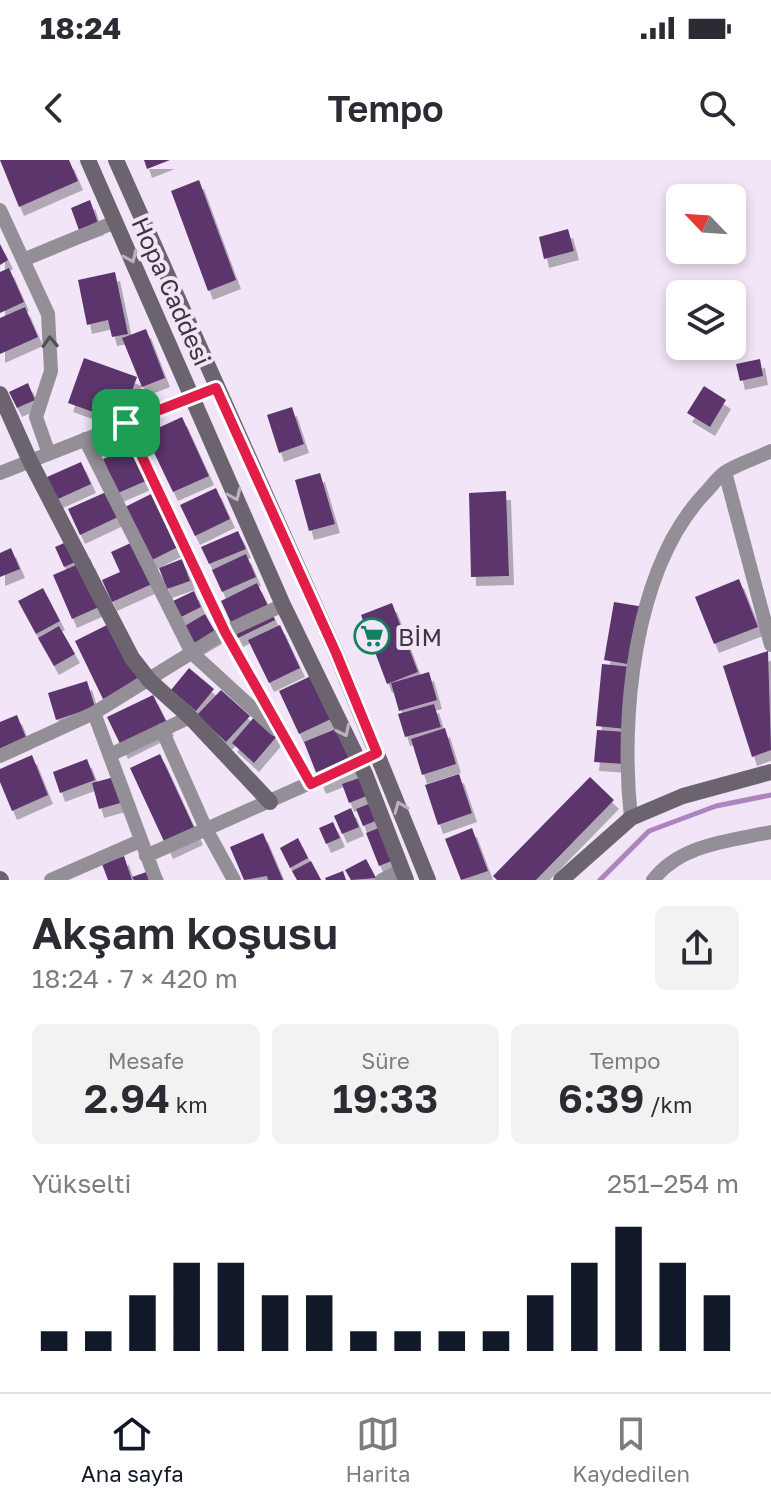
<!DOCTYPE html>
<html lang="tr">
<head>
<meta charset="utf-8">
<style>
  :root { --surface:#fff; --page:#f2f2f3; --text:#2b2b33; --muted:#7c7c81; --line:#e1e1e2; --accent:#111827 }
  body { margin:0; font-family:"Golos Text",sans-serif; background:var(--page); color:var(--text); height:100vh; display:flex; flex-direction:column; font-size:30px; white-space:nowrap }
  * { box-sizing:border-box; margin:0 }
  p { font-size:26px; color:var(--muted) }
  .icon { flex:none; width:44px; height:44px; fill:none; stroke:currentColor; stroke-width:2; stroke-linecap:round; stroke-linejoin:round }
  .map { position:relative; height:720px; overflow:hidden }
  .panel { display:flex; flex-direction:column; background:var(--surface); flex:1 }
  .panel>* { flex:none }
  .needle { width:52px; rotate:295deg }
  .buttons { position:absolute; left:666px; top:24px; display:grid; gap:16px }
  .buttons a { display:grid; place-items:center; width:80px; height:80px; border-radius:12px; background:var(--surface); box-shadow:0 4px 12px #0003; font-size:40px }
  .pin { position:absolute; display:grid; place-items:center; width:68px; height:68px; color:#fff; margin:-34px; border-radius:16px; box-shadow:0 4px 12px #0006 }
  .round { display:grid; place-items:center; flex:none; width:84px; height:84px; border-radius:12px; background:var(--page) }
  .overview { display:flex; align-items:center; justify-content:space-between; height:136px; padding:0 32px }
  h1 { font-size:44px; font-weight:600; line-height:60px }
  .figures { display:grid; grid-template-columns:repeat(3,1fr); gap:12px; height:136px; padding:8px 32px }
  .figures div { display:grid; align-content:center; border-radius:12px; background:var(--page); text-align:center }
  .figures b { font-size:40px; font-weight:600 }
  .figures small { font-size:22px; font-weight:400 }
  .figures p { font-size:22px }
  .chart { height:224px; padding:16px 32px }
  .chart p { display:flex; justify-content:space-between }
  .chart svg { width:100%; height:144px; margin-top:8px; stroke:var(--accent); stroke-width:6 }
  .status { display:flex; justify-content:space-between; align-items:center; height:56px; padding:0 40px; background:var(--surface); direction:ltr }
  .status svg { height:22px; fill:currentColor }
  header { display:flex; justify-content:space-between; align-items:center; height:104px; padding:0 32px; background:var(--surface); font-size:36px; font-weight:600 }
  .menu { display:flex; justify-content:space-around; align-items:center; height:112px; border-top:2px solid var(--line); background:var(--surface); font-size:22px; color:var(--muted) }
  .menu a { display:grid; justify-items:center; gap:4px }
  .menu .selected { color:var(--accent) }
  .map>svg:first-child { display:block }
</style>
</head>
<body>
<div class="status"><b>18:24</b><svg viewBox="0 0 49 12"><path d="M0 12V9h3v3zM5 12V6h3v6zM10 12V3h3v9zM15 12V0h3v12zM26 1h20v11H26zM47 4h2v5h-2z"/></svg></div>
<header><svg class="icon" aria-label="back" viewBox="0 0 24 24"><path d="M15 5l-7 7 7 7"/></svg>Tempo<svg class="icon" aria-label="search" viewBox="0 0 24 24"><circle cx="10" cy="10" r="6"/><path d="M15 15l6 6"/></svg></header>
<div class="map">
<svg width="771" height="720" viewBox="0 0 771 720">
  <defs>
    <filter id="shadow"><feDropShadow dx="5" dy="9" stdDeviation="0" flood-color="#0004"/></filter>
  </defs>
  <rect width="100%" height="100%" fill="#f1e5f7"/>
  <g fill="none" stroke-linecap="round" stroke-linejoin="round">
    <!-- stream -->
    <path stroke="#ad83c0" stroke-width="5" d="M600,720L649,671L716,646L771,635"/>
  </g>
  <!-- building -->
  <path fill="#5c356c" filter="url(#shadow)" d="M0,0H69L78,21L19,47Z
    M144,0H170L147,9Z
    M199,20L236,120L208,131L171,31Z
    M90,40L99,66L80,73L71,48Z
    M568,69L574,91L544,99L539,77Z
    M0,84L8,100L0,105Z
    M9,108L24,142L0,153V112Z
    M115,112L128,174L112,177L108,160L87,165L78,120Z
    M25,147L38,177L0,194V158Z
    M146,169L165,218L142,227L122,178Z
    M84,198L137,217L121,262L68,243Z
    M760,199L763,216L740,221L736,204Z
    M28,223L35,240L17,248L9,232Z
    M704,226L726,240L710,267L687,253Z
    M292,247L304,284L279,293L267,255Z
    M182,257L209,316L173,332L145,274Z
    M133,286L148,320L118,333L103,299Z
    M81,302L91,324L58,339L47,317Z
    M320,313L335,364L309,371L295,320Z
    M216,328L230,359L195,376L180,345Z
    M506,331L509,416L471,417L469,333Z
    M106,332L118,357L80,375L68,349Z
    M153,333L180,386L152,400L125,347Z
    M238,371L246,389L209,404L201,387Z
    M71,380L80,400L64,407L55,387Z
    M133,382L152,424L112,442L102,420L120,412L111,392Z
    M11,388L20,409L0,417V393Z
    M246,394L256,417L222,432L212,410Z
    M90,399L108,443L72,459L53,415Z
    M182,399L190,421L167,429L159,408Z
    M739,419L758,467L714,484L695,437Z
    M257,423L275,460L238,478L221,441Z
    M43,428L60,461L36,474L18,441Z
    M194,431L201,447L179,458L171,442Z
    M614,442L644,447L633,505L604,500Z
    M392,443L418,512L387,524L361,455Z
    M205,454L217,475L195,488L183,467Z
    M113,462L141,520L103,539L75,481Z
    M280,465L300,508L269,523L248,480Z
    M59,466L75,494L54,506L38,478Z
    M768,491L771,590L752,597L723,506Z
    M602,504L632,507L626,569L596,566Z
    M189,508L214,529L196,551L171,530Z
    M429,512L437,540L399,551L391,523Z
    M311,516L331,559L299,574L279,531Z
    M87,521L95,547L56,560L48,533Z
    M221,530L250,556L226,582L197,555Z
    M153,535L169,567L123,590L107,557Z
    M434,544L441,567L405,577L398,554Z
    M17,555L27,580L0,592V562Z
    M256,555L278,575L254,603L232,583Z
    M340,567L357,611L321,625L304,582Z
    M445,568L456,604L422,615L411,579Z
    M597,570L626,572L624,604L594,602Z
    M160,594L198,676L168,690L130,608Z
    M32,595L48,635L12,651L0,622V609Z
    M87,599L95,620L60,633L53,612Z
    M459,614L472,653L438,665L425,625Z
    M118,616L124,642L99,649L92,623Z
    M362,617L369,635L349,643L342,624Z
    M590,617L614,640L536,720H497L493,716Z
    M371,643L378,660L363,666L356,649Z
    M351,648L359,667L342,674L334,656Z
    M333,662L340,678L326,684L319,668Z
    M381,667L394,700L379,706L366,673Z
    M472,668L488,711L461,720L445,679Z
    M263,673L283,720H268L267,716L244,720L230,687Z
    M298,678L308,698L290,708L280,688Z
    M124,696L132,720H108L102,704Z
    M366,699L376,718L351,720L345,710Z
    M311,701L321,720H297L292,711Z
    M158,708L162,720H134L132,717Z
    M343,711L346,720H326L325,718Z"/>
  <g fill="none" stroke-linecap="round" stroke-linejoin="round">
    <!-- street -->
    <path stroke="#948f97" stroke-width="14" d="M0,50L48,154L51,211L36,257L49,294
      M23,100L115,62
      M126,263L225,472L311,624
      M85,279L192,493L275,569
      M725,312L771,485
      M0,313L216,228
      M94,553L156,720
      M162,570L206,669L234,720
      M112,594L190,557
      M0,596L94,553L225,472L283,445
      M631,658C620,558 633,409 705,333C712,326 718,316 727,311C740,303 757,298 771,291
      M146,696L377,593
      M51,720L140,681
      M382,720L402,710
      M653,720C681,684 729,681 771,672"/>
    <!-- secondary -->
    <path stroke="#6b646f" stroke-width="16" d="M88,0L283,445L365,614L406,720
      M116,0L336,493L428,720
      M0,234L30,301L132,498L150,521L190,557L270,642
      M0,719L1,720
      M561,720L631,658L683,636L771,612"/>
  </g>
  <!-- one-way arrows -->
  <defs><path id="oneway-chevron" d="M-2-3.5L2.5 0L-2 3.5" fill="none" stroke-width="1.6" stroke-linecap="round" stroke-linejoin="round" transform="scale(2)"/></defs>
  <g stroke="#bbb1c1">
    <use href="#oneway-chevron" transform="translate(131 97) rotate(66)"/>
    <use href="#oneway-chevron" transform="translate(235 335) rotate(66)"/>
    <use href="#oneway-chevron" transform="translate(344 571) rotate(64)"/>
    <use href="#oneway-chevron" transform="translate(400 647) rotate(-112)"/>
  </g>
  <use stroke="#514d54" href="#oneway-chevron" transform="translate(50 182) rotate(-93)"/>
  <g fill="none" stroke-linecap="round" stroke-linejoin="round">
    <defs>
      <path id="route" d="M216,228L336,493L377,593L311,624L225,472L126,263Z"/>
    </defs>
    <!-- route casing -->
    <use href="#route" stroke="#fff" stroke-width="16"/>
    <!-- route -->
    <use href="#route" stroke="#e11d48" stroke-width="10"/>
  </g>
  <!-- icons -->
  <defs>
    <symbol id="supermarket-ring" viewBox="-11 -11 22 22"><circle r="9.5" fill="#f1e5f7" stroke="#13815e" stroke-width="1.5"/><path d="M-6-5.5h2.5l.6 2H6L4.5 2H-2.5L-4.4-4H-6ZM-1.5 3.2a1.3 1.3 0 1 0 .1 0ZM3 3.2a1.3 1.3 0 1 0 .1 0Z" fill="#13815e"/></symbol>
  </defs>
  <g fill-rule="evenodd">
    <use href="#supermarket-ring" x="352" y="456" width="40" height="40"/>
  </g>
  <g text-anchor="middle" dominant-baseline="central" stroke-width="8" stroke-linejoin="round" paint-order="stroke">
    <!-- street labels -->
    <g font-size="24" fill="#3b373e" stroke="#f1e5f7">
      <text transform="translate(172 131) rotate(66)">Hopa Caddesi</text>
    </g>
    <!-- poi labels -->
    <g font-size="24" fill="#3b373e" stroke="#f1e5f7" text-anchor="start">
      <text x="398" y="476">BİM</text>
    </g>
  </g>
</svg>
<div class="buttons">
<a><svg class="needle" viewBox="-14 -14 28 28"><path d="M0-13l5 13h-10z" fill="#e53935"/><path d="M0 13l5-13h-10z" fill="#7c7c81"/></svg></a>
<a><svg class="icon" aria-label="layers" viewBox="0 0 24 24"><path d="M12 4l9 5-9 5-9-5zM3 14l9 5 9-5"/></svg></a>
</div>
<div class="pin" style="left:126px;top:263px;background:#1e9e55"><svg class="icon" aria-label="arrive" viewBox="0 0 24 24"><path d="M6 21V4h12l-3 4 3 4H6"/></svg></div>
</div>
<section class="panel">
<div class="overview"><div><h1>Akşam koşusu</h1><p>18:24 · 7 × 420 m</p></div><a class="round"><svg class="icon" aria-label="share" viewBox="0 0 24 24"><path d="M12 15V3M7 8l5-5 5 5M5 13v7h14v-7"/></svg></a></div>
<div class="figures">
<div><p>Mesafe</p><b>2.94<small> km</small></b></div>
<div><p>Süre</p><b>19:33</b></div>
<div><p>Tempo</p><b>6:39<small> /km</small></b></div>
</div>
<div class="chart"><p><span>Yükselti</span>251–254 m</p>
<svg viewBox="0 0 160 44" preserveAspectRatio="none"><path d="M5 44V38M15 44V38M25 44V27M35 44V17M45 44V17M55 44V27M65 44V27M75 44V38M85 44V38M95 44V38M105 44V38M115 44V27M125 44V17M135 44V6M145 44V17M155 44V27"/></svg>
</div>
</section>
<nav class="menu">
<a class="selected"><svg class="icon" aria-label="home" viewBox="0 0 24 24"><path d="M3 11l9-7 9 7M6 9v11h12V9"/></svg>Ana sayfa</a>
<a><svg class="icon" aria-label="map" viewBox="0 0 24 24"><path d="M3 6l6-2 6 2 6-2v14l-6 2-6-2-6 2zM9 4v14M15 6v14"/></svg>Harita</a>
<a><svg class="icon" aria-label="saved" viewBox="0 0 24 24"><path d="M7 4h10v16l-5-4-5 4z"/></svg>Kaydedilen</a>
</nav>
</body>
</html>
